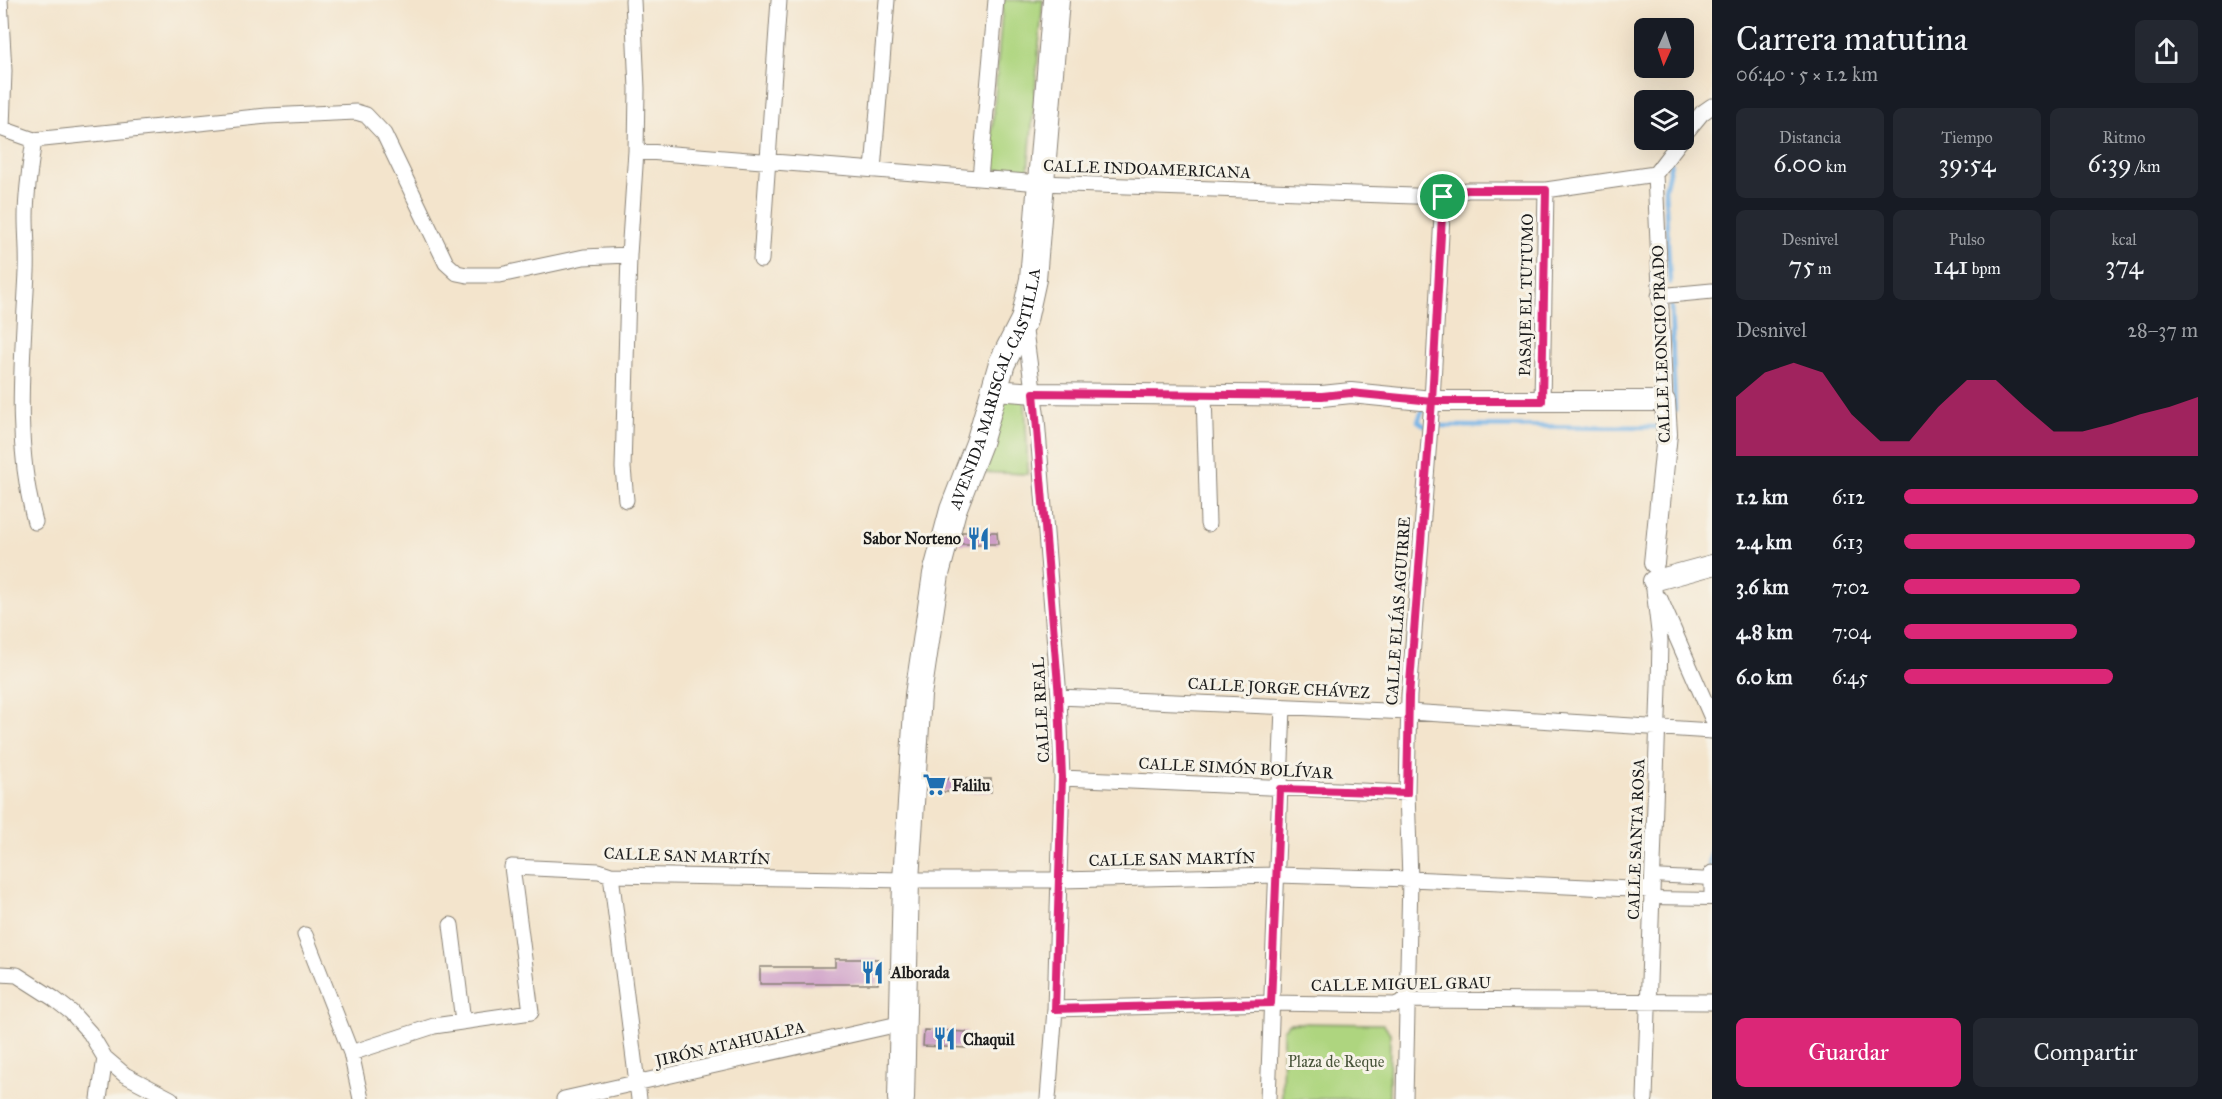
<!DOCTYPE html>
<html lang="es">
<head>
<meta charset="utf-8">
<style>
  :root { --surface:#171b24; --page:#242831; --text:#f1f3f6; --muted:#9ea1a6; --accent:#db2777 }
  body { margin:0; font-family:"IM FELL Great Primer",serif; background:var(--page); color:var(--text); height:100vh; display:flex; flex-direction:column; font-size:22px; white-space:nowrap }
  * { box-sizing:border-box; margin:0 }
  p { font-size:20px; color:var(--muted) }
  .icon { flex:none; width:33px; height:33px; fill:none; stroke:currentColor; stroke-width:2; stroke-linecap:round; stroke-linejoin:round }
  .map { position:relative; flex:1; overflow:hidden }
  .details { display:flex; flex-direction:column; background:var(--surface); width:510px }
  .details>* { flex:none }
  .needle { width:39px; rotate:183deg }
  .fabs { position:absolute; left:1634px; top:18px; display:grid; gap:12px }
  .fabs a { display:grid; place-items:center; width:60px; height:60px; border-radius:9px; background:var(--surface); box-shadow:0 6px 24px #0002; font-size:30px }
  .pin { position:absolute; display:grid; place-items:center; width:51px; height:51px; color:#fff; margin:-26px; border:3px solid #fff; border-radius:50%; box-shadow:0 2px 6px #0007 }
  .round { display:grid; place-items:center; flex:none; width:63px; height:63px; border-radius:9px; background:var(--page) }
  .overview { display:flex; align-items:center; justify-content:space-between; height:102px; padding:0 24px }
  h1 { font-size:33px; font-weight:600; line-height:45px }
  .metrics { display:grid; grid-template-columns:repeat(3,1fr); gap:9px; height:102px; padding:6px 24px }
  .metrics div { display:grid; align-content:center; border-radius:9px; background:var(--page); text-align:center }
  .metrics b { font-size:26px; font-weight:600 }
  .metrics small { font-size:16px; font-weight:400 }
  .metrics p { font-size:16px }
  .chart { height:168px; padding:12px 24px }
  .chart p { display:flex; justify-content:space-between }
  .chart svg { width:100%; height:108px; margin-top:6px; fill:var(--accent); opacity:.7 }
  .action { display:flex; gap:12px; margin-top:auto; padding:12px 24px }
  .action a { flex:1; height:69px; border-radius:9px; background:var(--accent); color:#fff; font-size:24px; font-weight:600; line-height:69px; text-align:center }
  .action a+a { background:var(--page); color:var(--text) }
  ul { padding:0 24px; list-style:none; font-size:20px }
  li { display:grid; grid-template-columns:96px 72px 1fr; align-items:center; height:45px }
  li i { height:15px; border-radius:8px; background:var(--accent) }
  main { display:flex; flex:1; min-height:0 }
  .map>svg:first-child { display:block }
</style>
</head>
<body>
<main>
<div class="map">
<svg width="1712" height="1099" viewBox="0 0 1712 1099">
  <rect width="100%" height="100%" fill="#f7f3e8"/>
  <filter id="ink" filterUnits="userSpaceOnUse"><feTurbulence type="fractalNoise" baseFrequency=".0167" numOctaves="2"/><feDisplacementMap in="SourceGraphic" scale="12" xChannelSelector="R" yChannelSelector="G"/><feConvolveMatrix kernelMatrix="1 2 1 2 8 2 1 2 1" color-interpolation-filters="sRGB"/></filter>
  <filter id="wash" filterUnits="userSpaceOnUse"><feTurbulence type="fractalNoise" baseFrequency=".008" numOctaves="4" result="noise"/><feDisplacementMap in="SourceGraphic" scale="24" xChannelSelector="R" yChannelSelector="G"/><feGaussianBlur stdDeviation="1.35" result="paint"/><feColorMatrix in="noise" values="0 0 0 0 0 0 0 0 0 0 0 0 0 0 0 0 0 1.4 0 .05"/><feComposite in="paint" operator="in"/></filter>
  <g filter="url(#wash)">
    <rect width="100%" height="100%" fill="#f3e4cc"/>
    <!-- green -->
    <path fill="#aed57f" stroke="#65784e" stroke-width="1.5" d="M1003,0H1043L1028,172L989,169Z
      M1005,395L1025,398L1028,474L976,472Z
      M1290,1023L1383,1024L1390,1033L1389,1099H1282L1283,1029Z"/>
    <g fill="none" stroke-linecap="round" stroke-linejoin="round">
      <!-- stream -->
      <path stroke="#73b2e6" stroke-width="4.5" d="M1670,283L1665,189L1671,163
        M1671,306L1675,410
        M1424,407L1418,421L1425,426
        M1442,426L1662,427
        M1709,866L1712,845"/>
    </g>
    <g id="blocks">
      <!-- building -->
      <path fill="#ce9ec7" d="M962,532H997L998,544H959Z
        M930,779H991V792H930Z
        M835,959H878V984H760V967H835Z
        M924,1030L966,1032V1048L923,1046Z"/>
    </g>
  </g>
  <g filter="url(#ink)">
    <use href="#blocks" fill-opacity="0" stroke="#888074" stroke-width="1.5"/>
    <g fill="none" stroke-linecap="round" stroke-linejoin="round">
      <defs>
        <path id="pedestrian" d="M1652,876L1712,879
          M1652,898L1712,899"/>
        <path id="minor" d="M0,0L4,71L2,129
          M0,128L34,140L267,116L356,112L366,115L384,134L446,263L457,273L467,275H500L584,257L629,255
          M1683,136L1702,113L1712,106
          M34,140C30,166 26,192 26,217C26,236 28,254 27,272C23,356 13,439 35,522
          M636,151L1040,183L1443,197L1467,190H1546L1655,174
          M873,170L887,0
          M1655,174L1665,401
          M1655,174L1681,140
          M980,178L996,0
          M761,260L779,0
          M1659,296L1712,291
          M1024,324L1037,419L1059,697L1062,778L1055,1009L1048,1099
          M1204,395L1208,524
          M1542,401L1546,190
          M626,500L623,468L629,255L636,151L637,89L633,0
          M1660,599L1712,718
          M1059,697L1409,712L1712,731
          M1062,778L1407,793
          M1712,873V896
          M611,875L639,1099
          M451,925L463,1021
          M305,935L351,1053L361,1099
          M0,974L17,975L53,998L71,1012L90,1033L105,1058L125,1075L171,1099
          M1055,1009L1271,1003L1395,1005L1406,1000L1712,1002
          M351,1053L434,1026L531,1012L512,867L599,871L611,875L906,880H1060L1277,875L1410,879L1652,890
          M99,1099L105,1058
          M564,1099L903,1023
          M1268,1099L1283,707
          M1405,1099L1410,879L1407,793L1409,696L1432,401L1443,197
          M1645,1099L1659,687L1660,640L1653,581"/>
        <path id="tertiary" d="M995,390L1034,393L1322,396L1351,393L1432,401H1665L1667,434L1654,563
          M1653,581L1712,565"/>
        <g id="trunk">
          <path id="s1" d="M901,1099L906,880L918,695L936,574L953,510L979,443L1002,363L1024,320L1033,279L1056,0"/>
        </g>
      </defs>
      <!-- pedestrian casing -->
      <use href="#pedestrian" stroke="#888074" stroke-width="14"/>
      <!-- minor casing -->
      <use href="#minor" stroke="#888074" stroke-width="17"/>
      <!-- tertiary casing -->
      <use href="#tertiary" stroke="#888074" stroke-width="22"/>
      <!-- trunk casing -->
      <use href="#trunk" stroke="#888074" stroke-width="28"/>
      <!-- pedestrian -->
      <use href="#pedestrian" stroke="#fff" stroke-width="12"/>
      <!-- minor -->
      <use href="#minor" stroke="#fff" stroke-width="15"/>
      <!-- tertiary -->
      <use href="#tertiary" stroke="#fff" stroke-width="20"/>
      <!-- trunk -->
      <use href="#trunk" stroke="#fff" stroke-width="26"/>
    </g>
  </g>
  <g fill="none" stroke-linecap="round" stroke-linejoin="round" filter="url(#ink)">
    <defs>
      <path id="route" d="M1443,197L1432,401L1409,696L1407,793L1280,789L1271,1003L1055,1009L1062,778L1059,697L1034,393L1322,396L1351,393L1432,401H1542L1546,190H1467L1443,197"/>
    </defs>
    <!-- route casing -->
    <use href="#route" stroke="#fff" stroke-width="12"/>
    <!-- route -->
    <use href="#route" stroke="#db2777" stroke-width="8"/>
  </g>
  <!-- icons -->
  <defs>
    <symbol id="restaurant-bare" viewBox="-9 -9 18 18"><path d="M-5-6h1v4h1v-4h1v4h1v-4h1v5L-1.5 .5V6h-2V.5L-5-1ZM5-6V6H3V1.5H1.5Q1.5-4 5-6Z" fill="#1f6fb2" stroke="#f7f3e8" stroke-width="2.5" paint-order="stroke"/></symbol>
    <symbol id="supermarket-bare" viewBox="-9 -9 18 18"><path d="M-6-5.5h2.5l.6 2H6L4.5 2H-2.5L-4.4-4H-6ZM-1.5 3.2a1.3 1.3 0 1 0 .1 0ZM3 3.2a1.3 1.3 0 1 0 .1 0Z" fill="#1f6fb2" stroke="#f7f3e8" stroke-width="2.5" paint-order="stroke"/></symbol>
  </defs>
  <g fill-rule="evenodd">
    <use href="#restaurant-bare" x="962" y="522" width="33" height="33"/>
    <use href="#supermarket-bare" x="918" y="768" width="33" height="33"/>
    <use href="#restaurant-bare" x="856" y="956" width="33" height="33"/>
    <use href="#restaurant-bare" x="928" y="1022" width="33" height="33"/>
  </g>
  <g text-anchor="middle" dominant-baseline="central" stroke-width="6" stroke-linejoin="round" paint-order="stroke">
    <!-- street labels -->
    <g font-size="16" fill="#1c1c1c" stroke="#f7f3e8">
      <text transform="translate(1147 169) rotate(2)">CALLE INDOAMERICANA</text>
      <text transform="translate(1526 295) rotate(-89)">PASAJE EL TUTUMO</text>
      <text transform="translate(1661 344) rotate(-92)">CALLE LEONCIO PRADO</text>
      <text stroke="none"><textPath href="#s1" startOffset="722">AVENIDA MARISCAL CASTILLA</textPath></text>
      <text transform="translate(1398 611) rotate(-86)">CALLE ELÍAS AGUIRRE</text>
      <text transform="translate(1279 688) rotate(3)">CALLE JORGE CHÁVEZ</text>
      <text transform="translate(1041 710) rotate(-93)">CALLE REAL</text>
      <text transform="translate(1236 768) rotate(3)">CALLE SIMÓN BOLÍVAR</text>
      <text transform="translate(1636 839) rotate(-88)">CALLE SANTA ROSA</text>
      <text transform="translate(687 856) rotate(2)">CALLE SAN MARTÍN</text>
      <text transform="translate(1172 859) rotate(-1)">CALLE SAN MARTÍN</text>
      <text transform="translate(1401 984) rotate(-1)">CALLE MIGUEL GRAU</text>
      <text transform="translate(730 1044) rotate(-13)">JIRÓN ATAHUALPA</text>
    </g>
    <!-- poi labels -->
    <g font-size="16" font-weight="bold" fill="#1c1c1c" stroke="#f7f3e8" text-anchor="start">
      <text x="961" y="538" text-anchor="end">Sabor Norteno</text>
      <text x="952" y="785">Falilu</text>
      <text x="891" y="972">Alborada</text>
      <text x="963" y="1039">Chaquil</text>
    </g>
    <!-- park labels -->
    <g font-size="16" fill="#48543a" stroke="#f7f3e8">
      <text x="1336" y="1061">Plaza de Reque</text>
    </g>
  </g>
</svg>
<div class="fabs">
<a><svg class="needle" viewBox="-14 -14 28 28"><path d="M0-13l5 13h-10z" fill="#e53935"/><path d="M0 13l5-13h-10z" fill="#9ea1a6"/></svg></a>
<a><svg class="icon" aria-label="layers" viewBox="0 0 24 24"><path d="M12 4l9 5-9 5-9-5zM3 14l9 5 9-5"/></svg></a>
</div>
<div class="pin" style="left:1443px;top:197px;background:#1e9e55"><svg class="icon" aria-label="arrive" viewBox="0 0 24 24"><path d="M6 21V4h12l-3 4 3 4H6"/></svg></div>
</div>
<section class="details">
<div class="overview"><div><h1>Carrera matutina</h1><p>06:40 · 5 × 1.2 km</p></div><a class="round"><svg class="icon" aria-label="share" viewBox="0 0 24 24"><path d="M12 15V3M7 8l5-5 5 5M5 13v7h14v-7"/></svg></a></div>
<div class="metrics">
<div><p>Distancia</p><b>6.00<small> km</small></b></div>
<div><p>Tiempo</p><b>39:54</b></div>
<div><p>Ritmo</p><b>6:39<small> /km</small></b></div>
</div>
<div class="metrics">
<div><p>Desnivel</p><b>75<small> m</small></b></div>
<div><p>Pulso</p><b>141<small> bpm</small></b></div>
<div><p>kcal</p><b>374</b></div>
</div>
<div class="chart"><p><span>Desnivel</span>28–37 m</p>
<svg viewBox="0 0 160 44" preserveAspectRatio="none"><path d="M0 44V20L10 10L20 6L30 10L40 27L50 38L60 38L70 24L80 13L90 13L100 24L110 34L120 34L130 31L140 27L150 24L160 20V44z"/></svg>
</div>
<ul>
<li><b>1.2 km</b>6:12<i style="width:100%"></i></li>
<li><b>2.4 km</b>6:13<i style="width:99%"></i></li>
<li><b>3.6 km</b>7:02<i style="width:60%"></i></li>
<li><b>4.8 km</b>7:04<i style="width:59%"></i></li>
<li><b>6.0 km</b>6:45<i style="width:71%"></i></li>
</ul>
<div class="action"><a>Guardar</a><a>Compartir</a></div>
</section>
</main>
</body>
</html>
